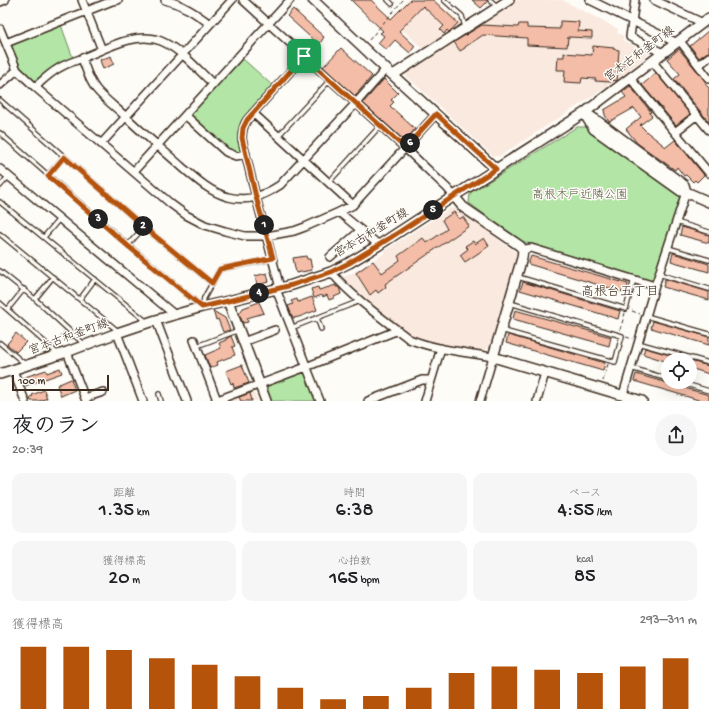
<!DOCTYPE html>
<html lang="ja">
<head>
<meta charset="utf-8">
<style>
  :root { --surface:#fff; --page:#f6f6f6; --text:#202124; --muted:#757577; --accent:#b45309 }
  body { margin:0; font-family:"Gochi Hand","Klee One",sans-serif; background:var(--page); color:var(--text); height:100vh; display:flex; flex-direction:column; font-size:15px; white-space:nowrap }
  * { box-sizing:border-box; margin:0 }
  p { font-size:13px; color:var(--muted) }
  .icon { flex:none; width:22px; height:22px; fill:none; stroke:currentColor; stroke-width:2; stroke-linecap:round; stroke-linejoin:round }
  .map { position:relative; height:401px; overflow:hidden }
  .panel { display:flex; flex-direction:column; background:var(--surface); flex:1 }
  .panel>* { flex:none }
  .fabs { position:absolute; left:661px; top:353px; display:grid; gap:8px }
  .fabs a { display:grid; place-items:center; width:36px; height:36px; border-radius:50%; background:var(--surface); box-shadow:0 4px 16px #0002; font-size:20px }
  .scale { position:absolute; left:12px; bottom:10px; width:97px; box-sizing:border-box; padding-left:4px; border:2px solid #3b2a1e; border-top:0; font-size:11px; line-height:14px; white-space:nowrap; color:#3b2a1e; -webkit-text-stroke:3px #fdfcf7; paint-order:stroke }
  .pin { position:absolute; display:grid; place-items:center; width:34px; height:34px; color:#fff; margin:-17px; border-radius:8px; box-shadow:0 2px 6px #0006 }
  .km { position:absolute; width:20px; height:20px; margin:-10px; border-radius:50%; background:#222; color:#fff; font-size:11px; line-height:20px; text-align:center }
  .round { display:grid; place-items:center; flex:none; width:42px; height:42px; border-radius:21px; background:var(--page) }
  .head { display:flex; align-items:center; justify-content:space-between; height:68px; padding:0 12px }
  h1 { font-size:22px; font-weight:600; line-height:30px }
  .stats { display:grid; grid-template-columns:repeat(3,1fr); gap:6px; height:68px; padding:4px 12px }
  .stats div { display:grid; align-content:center; border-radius:10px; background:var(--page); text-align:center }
  .stats b { font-size:20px; font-weight:600 }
  .stats small { font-size:11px; font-weight:400 }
  .stats p { font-size:11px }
  .chart { height:112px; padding:8px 12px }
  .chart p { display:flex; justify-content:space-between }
  .chart svg { width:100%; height:72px; margin-top:4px; stroke:var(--accent); stroke-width:6 }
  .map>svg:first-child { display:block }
</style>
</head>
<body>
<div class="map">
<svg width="709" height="401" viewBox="0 0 709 401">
  <rect width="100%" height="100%" fill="#fdfcf7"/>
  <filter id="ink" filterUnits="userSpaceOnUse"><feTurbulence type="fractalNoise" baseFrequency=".025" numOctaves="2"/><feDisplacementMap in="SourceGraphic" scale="8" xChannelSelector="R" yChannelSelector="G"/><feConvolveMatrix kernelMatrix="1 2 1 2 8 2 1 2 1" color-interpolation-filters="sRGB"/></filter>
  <g filter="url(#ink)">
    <!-- built -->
    <path fill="#fae9df" d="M408,0H435L460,22V26L423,49L391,19Z
      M514,0H562L618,29L617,33L624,36L622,40L649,54L634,66L627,74L503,154L499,156H493L402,72Z
      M451,208L454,209L456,208L518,254L492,344L482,352L438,344L424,340L413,336L401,328L344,282V277L354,272L385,253L384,251Z
      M253,389L258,401H222Z"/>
    <!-- green -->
    <path fill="#b2e5a6" stroke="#768862" d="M61,25L73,58L37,81C22,79 15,60 10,48L12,44Z
      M242,58L273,86C262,98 238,118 239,135C239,140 241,146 242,151L240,154L232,153L190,117V114Z
      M577,127H587L679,193L680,196L654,282L521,241L469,203L470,193Z
      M302,371L305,372L316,401H271L266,387L267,385Z"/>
    <!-- building -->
    <path fill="#f4bda8" stroke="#3b2a1e" d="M351,0H371L391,19L410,0H433L458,23L449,32L447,30L444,34L440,30L444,26L423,6L399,31L415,46L410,53L395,40L386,50L378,43L384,36L380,33L383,31Z
      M472,0H487V2L481,8Z
      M293,9L324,37L319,45L287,16Z
      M560,21L579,22L578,31L592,32V38L568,37L567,47L527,45V38L483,35L465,47V48L460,51L454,42L482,25L518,27L519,24H527V28L560,29Z
      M709,30V52L706,53L699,58L690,46Z
      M593,46L614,48L613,49L619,50L618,62L625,63V68H618L617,81L611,80V82L595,81L596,79L582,78L581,83L564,82L565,70H557L558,57H564V53L592,55Z
      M341,48L372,76L355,96L323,67Z
      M679,49L707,83L705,84L709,88V122L674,79L680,74L667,59Z
      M111,56L114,64L103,69L100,60Z
      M656,73L690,114L676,125L642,85Z
      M384,79L398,93L391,100L394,102L390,106L415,129L405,141L363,103Z
      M630,86L651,112L649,113L652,116L640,125L647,132L666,147L675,140L704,175L697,182L695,180L693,182L686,175L684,176L677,167L675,170L637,143L626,129L641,117L634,108L609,122L605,115L604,110L626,97L622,92Z
      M454,212L459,219L463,217L469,226L385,284L386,287L378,293L376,290L370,295L356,273L373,261L382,273L400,260L398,256L423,238L427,243L447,229L442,220Z
      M682,227L709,235V243L680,235Z
      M484,238L489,246L465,262L460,255L468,249L465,246L473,241L475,244Z
      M673,253L709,264V272L671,261Z
      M306,256L307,259H310L312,270L296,273L293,258Z
      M531,256L628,284L626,293L528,264Z
      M267,273L269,282L257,285L255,276Z
      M665,279L709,292V300L663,287Z
      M523,282L620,311L618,319L520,290Z
      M336,285V287H339L341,294L334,297V298L329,300L327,295L323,297L322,295L314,298L311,289L318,287L319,290Z
      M312,297L317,310L299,317L293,318L288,306L293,304L291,301L297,299L298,302Z
      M259,302L264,313L247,318L248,322L243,323L239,314L243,308Z
      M515,310L611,337L609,346L513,319Z
      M213,311L225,318L230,330L223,332L218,319L216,320Z
      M653,321L709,337V345L651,328Z
      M65,331L73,338L66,341L61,336Z
      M16,333L26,342L16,352L7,344Z
      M508,335L605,363L603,371L506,343Z
      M231,336L235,346L232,347L235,355L217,362L218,365L210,368L205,355L221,348L219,343L226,340V339Z
      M645,348L684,359V360H668V362L643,354Z
      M690,361L709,366V374L690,368Z
      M242,365L249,383L234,388L233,383L231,384L226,371Z
      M60,368L62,373L25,386L22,378L46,370L47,373Z
      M636,374L709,395V401H702L634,381Z
      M71,379L75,390L61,396L57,385Z
      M44,390L47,398L40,401H31L30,397L33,396L32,395Z
      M250,393L252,401H241L239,397Z"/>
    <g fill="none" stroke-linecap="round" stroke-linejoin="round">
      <defs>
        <path id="lane" d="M388,0L392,4
          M444,0L462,16L465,27
          M490,0L498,7
          M0,100L144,227L212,283
          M0,133L128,245L202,307L204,298L220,269L272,259
          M278,136L330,80
          M48,175L64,157
          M329,182L380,126
          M0,186L9,176
          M0,202L146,321
          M676,222L709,232
          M0,234L118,331
          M44,237L60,218
          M128,245L144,227
          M668,248L709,260
          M0,271L35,299L85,345
          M659,274L709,289
          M518,277L626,309L634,279
          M35,299L53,277
          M80,299L95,279
          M0,303L58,354
          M8,309L24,289
          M646,316L709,334
          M317,318L321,329
          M291,328L360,301
          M501,330L615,362L622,336L510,303
          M0,343L25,364
          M638,343L709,363
          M197,346L239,330
          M631,368L668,379
          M679,382L709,391
          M159,394L161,401"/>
        <path id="street" d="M82,0L102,50
          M165,0C184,5 195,13 210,24
          M243,0L405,148L447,188L454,196
          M590,0L677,43
          M635,0L630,37L663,53
          M654,0L703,23
          M0,2L5,0
          M0,29L17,70L35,87L171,204L186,215L205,225L225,231L245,236H267L294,231L305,227L339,212L353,205L436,114
          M680,41L709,79
          M6,43L112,1L118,0
          M82,58C86,69 89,80 96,89C104,99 118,109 127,118C145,135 164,151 182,167C196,179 210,192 228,197C249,202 263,196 280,185L356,103L386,69
          M652,61L709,130
          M699,65L709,57
          M630,78L709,173
          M0,85L17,70
          M35,87C43,80 50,73 59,68C67,63 76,61 85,57C107,48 137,31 161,41C182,50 197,69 213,84
          M253,113L353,205
          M185,115L226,152L236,156L246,154
          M675,132L697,115
          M101,144L232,0
          M0,169L175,315
          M134,171L290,0
          M339,212L379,245
          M523,250L526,249L531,248L655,286
          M330,257L361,230
          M331,272C353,298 382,318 409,339C436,350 465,352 493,357L480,401
          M280,288L256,197L242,139C242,131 243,126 247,120L304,56
          M276,289L320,401
          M156,320L187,401
          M117,333L143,401
          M194,340L217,400
          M243,342L275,330
          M67,352L86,401
          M13,370L25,401
          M623,395L654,289L686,192
          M85,398L103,392
          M215,401L306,367L398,330
          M368,401L422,380H431
          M425,401L441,348
          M537,401L545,373"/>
        <path id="secondary" d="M313,0L386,69L496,169
          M393,75L509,0
          M584,113L594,129L681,191L686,192L709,202
          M587,114L599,122L684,185L686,192
          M454,196L463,207L520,246L523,250L522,258L493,357L642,401
          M228,301L266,401
          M0,374L67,352L117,333L156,320L202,307L228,301L292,285L331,272L349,263L379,245L454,196L584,113L709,18"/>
      </defs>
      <!-- lane casing -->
      <use href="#lane" stroke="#3b2a1e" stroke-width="6"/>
      <!-- street casing -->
      <use href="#street" stroke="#3b2a1e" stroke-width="10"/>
      <!-- secondary casing -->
      <use href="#secondary" stroke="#3b2a1e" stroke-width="12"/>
      <!-- path -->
      <path stroke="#3b2a1e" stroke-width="1" stroke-dasharray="4 3" stroke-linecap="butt" d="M369,40L403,0
        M632,311L640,314
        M620,330L625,313
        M626,337L633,339
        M603,381L608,364"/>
      <!-- lane -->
      <use href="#lane" stroke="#fdfcf7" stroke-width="3.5"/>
      <!-- street -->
      <use href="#street" stroke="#fdfcf7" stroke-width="7"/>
      <!-- secondary -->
      <use href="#secondary" stroke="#fdfcf7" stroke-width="9"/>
    </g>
  </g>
  <g fill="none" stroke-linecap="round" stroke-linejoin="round" filter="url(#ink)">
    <defs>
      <path id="route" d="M304,56L405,148L436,114L496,169L379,245L349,263L331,272L292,285L228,301L202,307L128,246L48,176L64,157L144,227L212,283L220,269L273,258L256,197L242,138L243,128L247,120Z"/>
    </defs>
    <!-- route casing -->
    <use href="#route" stroke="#fff" stroke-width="8"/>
    <!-- route -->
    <use href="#route" stroke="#b45309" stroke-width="5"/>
  </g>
  <g text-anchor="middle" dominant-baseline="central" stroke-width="3" stroke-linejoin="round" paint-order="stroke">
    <!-- street labels -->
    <g font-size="12" fill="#3b2a1e" stroke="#fdfcf7">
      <text transform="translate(640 55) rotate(-37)">宮本古和釜町線</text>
      <text transform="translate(372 234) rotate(-31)">宮本古和釜町線</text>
      <text transform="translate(69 338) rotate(-20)">宮本古和釜町線</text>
    </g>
    <!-- park labels -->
    <g font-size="12" fill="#595940" stroke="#fdfcf7">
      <text x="580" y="196">高根木戸近隣公園</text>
    </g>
    <!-- neighbourhood labels -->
    <g font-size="13" fill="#3b2a1e" stroke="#fdfcf7">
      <text x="620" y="292">高根台五丁目</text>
    </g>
  </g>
</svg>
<div class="fabs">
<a><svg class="icon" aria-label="locate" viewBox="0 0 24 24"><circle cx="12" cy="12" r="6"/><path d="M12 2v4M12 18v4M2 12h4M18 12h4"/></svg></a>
</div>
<div class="scale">100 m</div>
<div class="pin" style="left:304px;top:56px;background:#1e9e55"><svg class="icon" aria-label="arrive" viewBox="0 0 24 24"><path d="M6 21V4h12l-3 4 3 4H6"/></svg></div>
<b class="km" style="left:264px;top:225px">1</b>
<b class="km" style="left:143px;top:226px">2</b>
<b class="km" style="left:98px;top:219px">3</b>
<b class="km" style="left:259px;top:293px">4</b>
<b class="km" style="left:433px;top:210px">5</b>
<b class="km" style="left:410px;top:143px">6</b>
</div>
<section class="panel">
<div class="head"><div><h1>夜のラン</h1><p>20:39</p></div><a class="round"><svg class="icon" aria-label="share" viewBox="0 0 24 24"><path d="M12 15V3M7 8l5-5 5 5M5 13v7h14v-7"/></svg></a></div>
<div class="stats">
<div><p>距離</p><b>1.35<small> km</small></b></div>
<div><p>時間</p><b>6:38</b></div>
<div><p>ペース</p><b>4:55<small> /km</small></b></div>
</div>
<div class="stats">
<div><p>獲得標高</p><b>20<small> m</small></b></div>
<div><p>心拍数</p><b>165<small> bpm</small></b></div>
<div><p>kcal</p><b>85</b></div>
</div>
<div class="chart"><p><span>獲得標高</span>293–311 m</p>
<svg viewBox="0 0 160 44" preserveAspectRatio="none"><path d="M5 44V6M15 44V6M25 44V8M35 44V13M45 44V17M55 44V24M65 44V31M75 44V38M85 44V36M95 44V31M105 44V22M115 44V18M125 44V20M135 44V22M145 44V18M155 44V13"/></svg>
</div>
</section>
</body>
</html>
